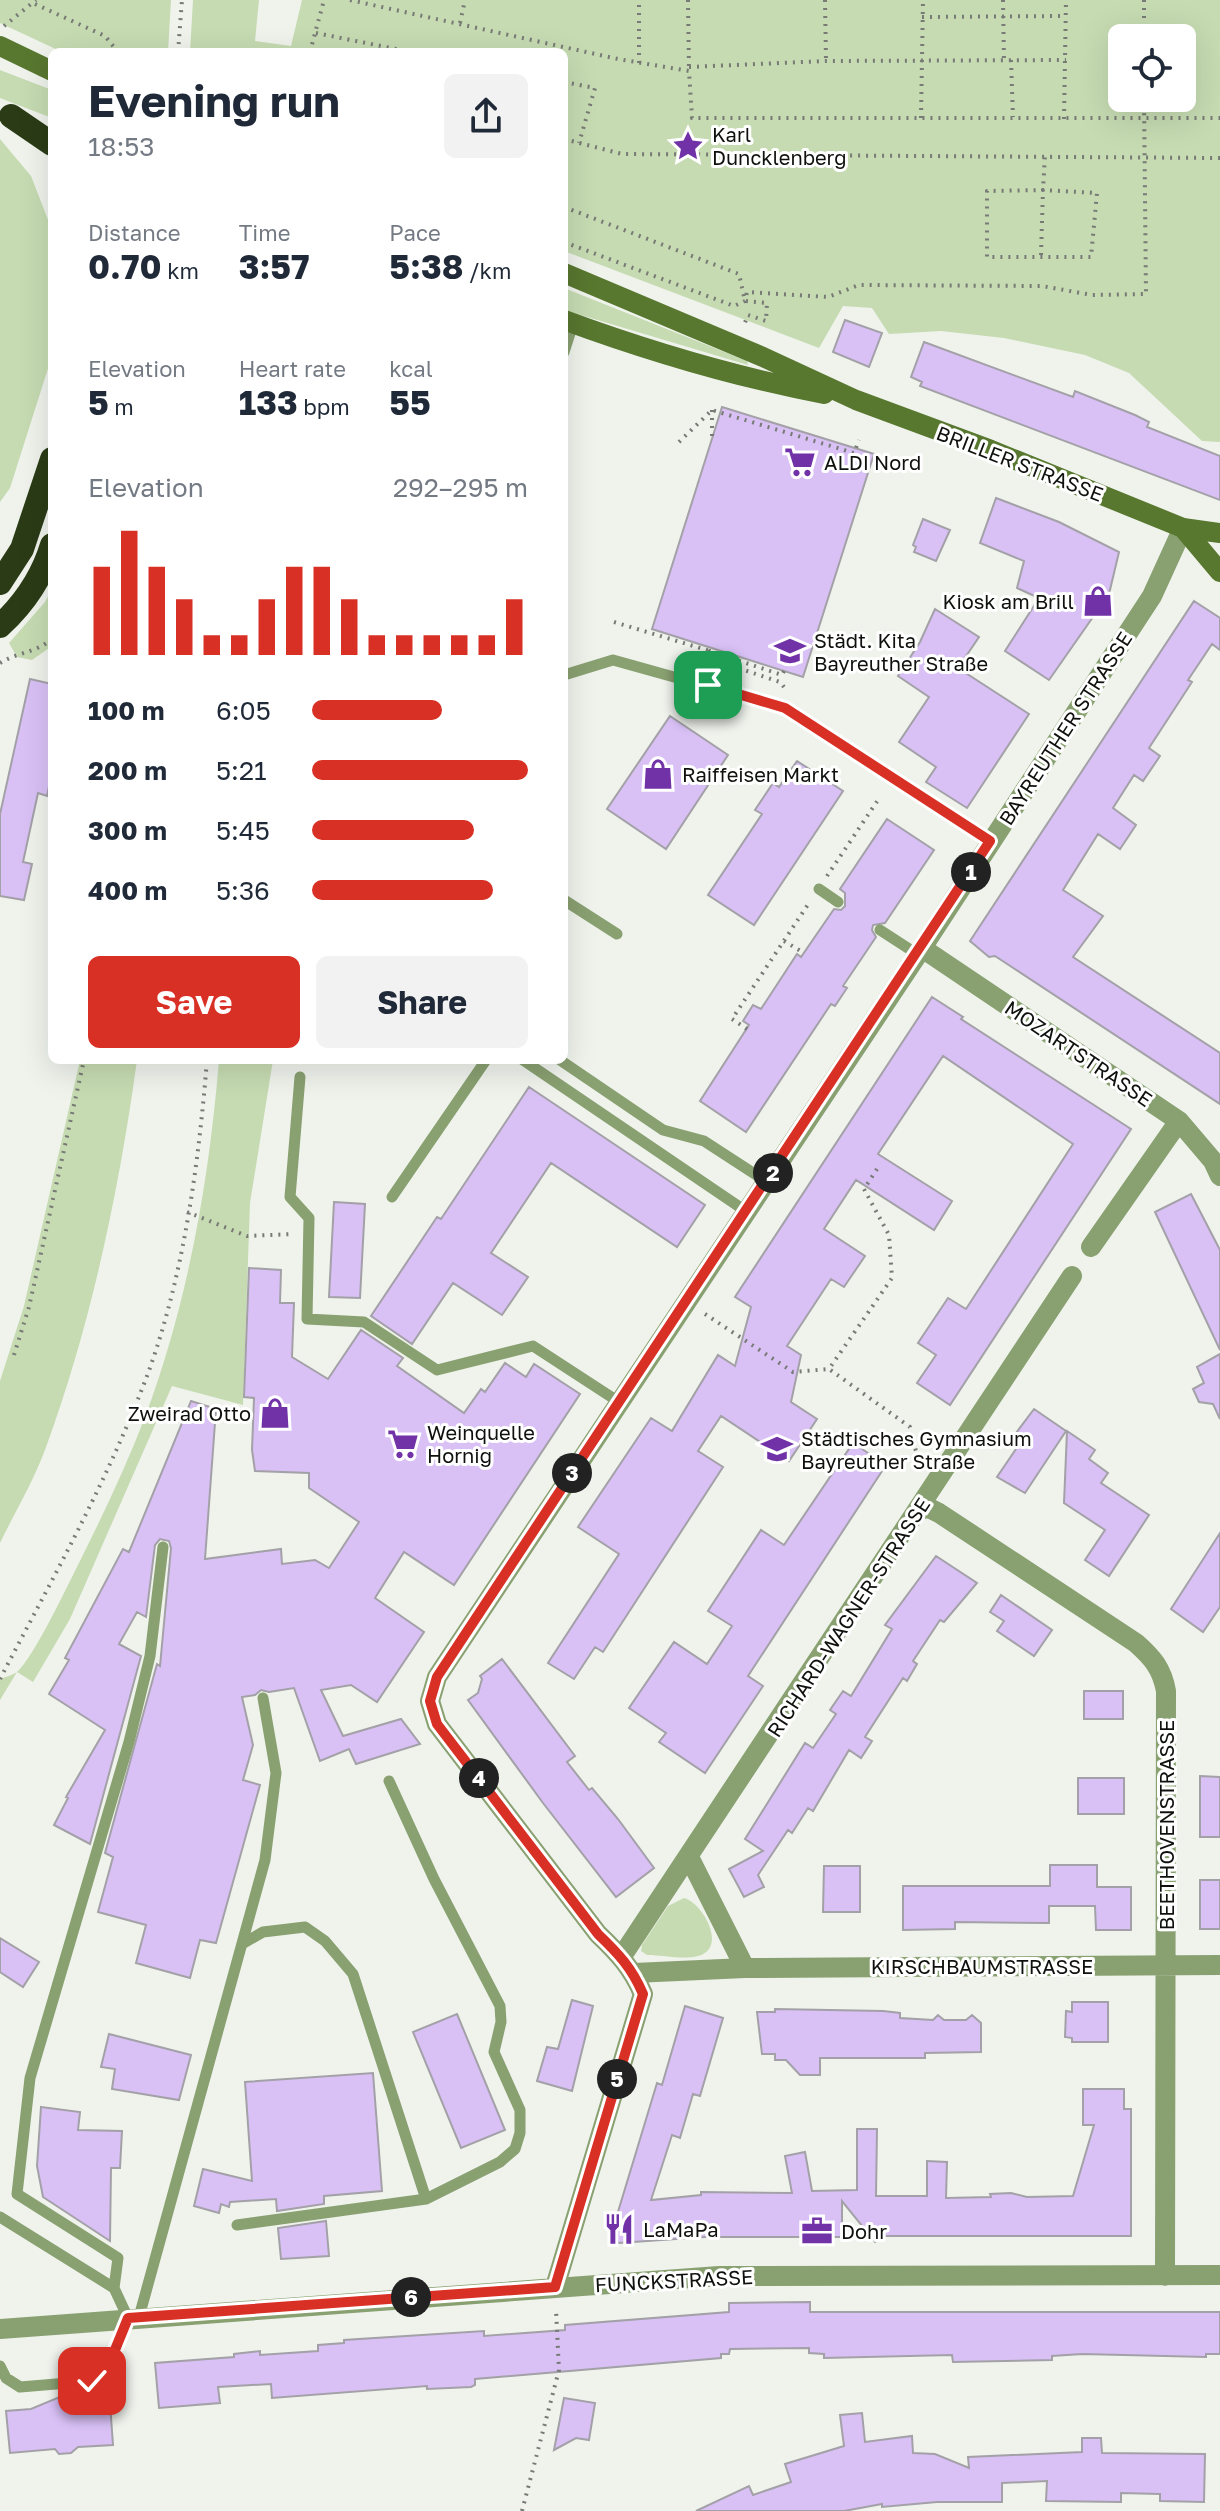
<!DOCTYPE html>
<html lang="en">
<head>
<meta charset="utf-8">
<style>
  :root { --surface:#fff; --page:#f2f2f3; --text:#1f2937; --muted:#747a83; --accent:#d93025 }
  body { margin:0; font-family:"Golos Text",sans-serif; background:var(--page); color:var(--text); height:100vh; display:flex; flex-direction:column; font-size:30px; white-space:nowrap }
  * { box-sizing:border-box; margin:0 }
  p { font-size:26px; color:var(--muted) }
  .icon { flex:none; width:44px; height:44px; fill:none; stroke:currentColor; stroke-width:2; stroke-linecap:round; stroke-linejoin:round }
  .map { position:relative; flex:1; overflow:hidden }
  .details { position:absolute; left:48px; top:48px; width:520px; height:1016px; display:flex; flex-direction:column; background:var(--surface); border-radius:12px; box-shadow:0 8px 32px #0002 }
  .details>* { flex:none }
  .controls { position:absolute; left:1108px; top:24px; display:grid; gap:16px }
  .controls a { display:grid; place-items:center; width:88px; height:88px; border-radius:12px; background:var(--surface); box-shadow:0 8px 32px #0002; font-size:40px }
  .pin { position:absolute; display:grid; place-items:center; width:68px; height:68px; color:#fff; margin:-34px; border-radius:16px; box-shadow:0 4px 12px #0006 }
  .km { position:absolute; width:40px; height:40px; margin:-20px; border-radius:50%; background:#222; color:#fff; font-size:22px; line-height:40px; text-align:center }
  .round { display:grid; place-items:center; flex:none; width:84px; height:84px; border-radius:12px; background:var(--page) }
  .overview { display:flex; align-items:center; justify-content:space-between; height:136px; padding:0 40px }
  h1 { font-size:44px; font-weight:700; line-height:60px }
  .metrics { display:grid; grid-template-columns:repeat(3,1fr); gap:12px; height:136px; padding:8px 40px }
  .metrics div { display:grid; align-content:center }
  .metrics b { font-size:34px; font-weight:700 }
  .metrics small { font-size:22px; font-weight:400 }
  .metrics p { font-size:22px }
  .chart { height:224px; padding:16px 40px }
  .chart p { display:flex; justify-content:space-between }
  .chart svg { width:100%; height:144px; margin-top:8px; stroke:var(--accent); stroke-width:6 }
  .action { display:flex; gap:16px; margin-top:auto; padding:16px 40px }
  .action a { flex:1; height:92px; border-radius:12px; background:var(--accent); color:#fff; font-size:32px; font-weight:700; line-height:92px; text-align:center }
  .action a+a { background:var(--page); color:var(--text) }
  ul { padding:0 40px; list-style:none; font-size:26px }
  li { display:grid; grid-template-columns:128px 96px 1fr; align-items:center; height:60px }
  li i { height:20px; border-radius:10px; background:var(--accent) }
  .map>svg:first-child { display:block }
</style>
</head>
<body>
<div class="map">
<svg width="1220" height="2511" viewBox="0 0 1220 2511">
  <rect width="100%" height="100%" fill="#eff3ec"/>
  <!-- green -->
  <path fill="#c6dbb2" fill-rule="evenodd" d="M0,0H171L168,52H62L0,23Z
    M193,0H259L255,41L291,46L302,0H1220V442L1202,441L1129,373L1085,355L1004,338L941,331L889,334L872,308L843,306L819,348L564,251V52H190ZM1122,38H1182V98H1122Z
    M0,70L52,90V118L0,98Z
    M0,139L31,176L52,230L51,359L10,488L0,502Z
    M564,288L747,361L748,365L564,310Z
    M52,589V646L32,660L17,657L9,643L45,602Z
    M80,1060H137C119,1191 91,1325 45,1450C33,1482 15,1512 0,1543V1381L24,1306Z
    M219,1060H273L250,1203L243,1405L172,1386L70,1619L33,1682L17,1672L0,1700V1679C5,1677 13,1675 17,1672C32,1659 62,1597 72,1577C98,1525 124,1472 145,1417C188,1302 209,1181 219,1060Z
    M684,1898C703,1903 728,1948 698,1956C684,1960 662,1955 647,1955L641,1951L642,1945L668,1906Z"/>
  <!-- building -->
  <path fill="#d9c1f6" stroke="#a3a1a7" stroke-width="2" d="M845,320L882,333L869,367L833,352Z
    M924,342L1073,397L1075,391L1135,415L1149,422L1147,427L1220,456V500L920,386L922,382L911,377Z
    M722,407L874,454L803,677L652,629Z
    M996,498L1059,522L1119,552L1109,594L1049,680L1005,651L1039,598L1017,588L1024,561L980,543Z
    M923,519L950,530L936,561L914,552L916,547L913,545Z
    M1194,601L1220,618V650L1212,644L1188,680L1192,682L1149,748L1160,756L1143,781L1134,775L1113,808L1136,825L1120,849L1098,834L1063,890L1103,916L1073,957L1220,1053V1104L995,956L989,957L970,941Z
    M935,609L979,637L958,668L1029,714L967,808L926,782L936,767L899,742L929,697L898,676L920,642Z
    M30,679L52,684V772L47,796L38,793L23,862L32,864L24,900L0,896V814Z
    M670,716L728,755L666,849L607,809Z
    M797,761L843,791L754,925L708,895L762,814L755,810L773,783L779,787Z
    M887,819L934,850L885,923L873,925L872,930L876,937L843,986L847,988L835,1006L831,1004L746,1132L700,1101L749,1025L743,1021L753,1005L761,1009L797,954L801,957L834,909L841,910L845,906V893L840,889Z
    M932,997L963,1017L961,1019L1131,1129L950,1405L917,1383L936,1355L918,1343L948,1298L966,1309L1073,1144L943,1056L878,1154L952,1201L934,1230L856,1180L824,1229L865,1256L844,1287L831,1279L787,1346L801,1355L791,1402L817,1419L789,1461L721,1416L698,1451L723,1467L603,1652L595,1647L574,1679L548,1663L619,1554L578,1527L651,1418L672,1431L718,1355L735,1366L751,1307L735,1297Z
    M529,1087L705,1205L677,1247L551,1163L491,1253L528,1277L502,1315L453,1283L412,1344L371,1316L437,1217L441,1219Z
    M1191,1194L1220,1250V1350L1155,1212Z
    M334,1202L365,1204L360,1298L329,1297Z
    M249,1268L281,1270L280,1303H294L292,1357L328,1379L361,1330L403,1358L397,1366L464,1413L481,1389L485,1392L505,1363L526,1377L534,1364L580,1394L454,1585L404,1552L375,1598L424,1632L377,1702L351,1685L321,1690L343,1736L401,1719L420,1744L356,1764L349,1749L320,1761L294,1688L269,1692L261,1690L255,1695L242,1697L253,1745L243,1780L260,1785L216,1943L200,1940L190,1978L136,1963L146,1925L98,1912L113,1857L105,1853L157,1664L160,1666L171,1548L169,1541L160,1539L155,1545L146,1617L137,1612L119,1644L141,1656L90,1844L54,1825L68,1798L66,1797L105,1730L49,1694L69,1660L65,1658L123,1549L129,1552L191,1401L216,1409L205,1559L281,1549L282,1564L315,1560L329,1568L359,1522L309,1488V1473L255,1471L252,1450L254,1398L244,1397Z
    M1220,1354V1419L1213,1404L1199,1402L1193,1389L1204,1383L1197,1367Z
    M1034,1409L1066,1431L1025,1493L997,1477L1018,1446L1010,1441Z
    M1067,1431L1095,1450L1089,1459L1108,1473L1101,1483L1149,1515L1109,1576L1085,1560L1105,1530L1064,1503Z
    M853,1443L886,1465L748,1676L763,1686L705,1773L659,1742L666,1733L629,1708L674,1642L707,1664L732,1626L708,1611L761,1530L784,1545Z
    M1220,1533V1607L1203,1632L1171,1609Z
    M936,1556L977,1583L944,1622L940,1620L913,1661L917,1664L907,1681L903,1678L865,1737L872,1741L861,1758L849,1750L813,1811L808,1808L792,1833L788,1830L758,1875L764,1887L744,1897L729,1869L763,1851L745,1839L805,1743L813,1748L836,1714L830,1710L843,1691L851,1696L892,1629L885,1625Z
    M1001,1595L1052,1630L1034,1656L997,1631L1004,1621L990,1612Z
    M502,1659L575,1756L567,1762L589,1790L592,1788L618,1819L654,1868L616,1897L543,1803L468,1700L478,1693L482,1679L480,1676Z
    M1084,1691H1123V1719H1084Z
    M1200,1776L1220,1777V1837H1200Z
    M1078,1778H1124V1814H1078Z
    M1050,1865H1097V1887H1131V1930H1096L1095,1906H1049V1923L955,1922V1929L903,1930V1886H1050Z
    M824,1866H860V1912H823Z
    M1200,1880H1220V1929H1200Z
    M0,1938L39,1962L23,1987L0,1972Z
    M572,2000L593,2006L572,2091L537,2081L547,2047L558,2049Z
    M1072,2002H1108V2042H1072V2038L1065,2037L1066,2011L1072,2012Z
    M685,2006L723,2018L700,2096L693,2094L680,2138L672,2135L651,2200L701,2195V2192L792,2193L785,2156L805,2152L812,2191L857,2190V2129H877L876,2196H927V2161L947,2162L946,2198L991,2197L990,2194L1011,2193L1027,2197L1073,2196L1094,2125H1083V2089H1124V2109H1131V2236H884L875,2242L842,2201V2237H705L619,2243L611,2235L657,2083L662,2085Z
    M775,2009L883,2011L900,2013V2018L933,2020L938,2015L944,2020H966L972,2015L981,2023V2052L925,2053V2058H820V2075H800L786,2060H775V2054H762L757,2012H775Z
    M457,2014L505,2130L461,2148L413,2032Z
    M109,2034L191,2055L179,2100L112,2089L115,2069L101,2067Z
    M373,2073L382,2191L324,2196V2204L277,2211L276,2199L230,2202L229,2207L221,2204L219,2213L194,2206L203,2169L252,2181L245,2082Z
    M41,2107L80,2112L78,2130L122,2131L120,2168H111L110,2241L43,2197L37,2166Z
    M326,2221L329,2256L281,2259L278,2228Z
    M810,2302V2312H1220V2354H1206V2357L1082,2354L1052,2356V2360L953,2362L952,2355L824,2358V2354L809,2353V2348L730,2349L729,2354H721V2358L475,2379V2385L471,2387L427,2389V2386L272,2398L271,2384L218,2387L220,2403L159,2408L155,2363L234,2357V2354L260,2351V2355L318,2351V2345L344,2343V2340L484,2331V2336L565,2330V2325L729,2312V2303Z
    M62,2396L90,2404L110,2403L113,2445L78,2447L71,2453L59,2454L55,2449L10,2453L6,2411L31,2409Z
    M564,2398L595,2403L589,2440L576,2438L554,2450Z
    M862,2413L865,2442L912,2436L913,2453L935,2454L969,2468L968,2457L1082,2452V2438H1101L1102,2453L1205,2454L1204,2502L1160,2501V2494L1121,2493V2502L1046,2501L1047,2481L1002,2483V2502H937L882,2507V2504L844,2511H696L749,2486L753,2495L791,2482L785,2464L844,2446L840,2415Z"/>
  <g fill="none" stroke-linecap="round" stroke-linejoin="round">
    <!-- path -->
    <path stroke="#777a75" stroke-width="4" stroke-dasharray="2 6" stroke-linecap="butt" d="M350,0L618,59L689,71L692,118H1220
      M688,0L689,70
      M825,0L826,61
      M1003,0L1004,61
      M1144,0V38
      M35,4L105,36L118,52
      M922,17L1066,16
      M460,23L465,0
      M4,26L36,0
      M316,33L411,52
      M178,52L182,0
      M310,52L324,0
      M1011,60L1013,117
      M639,63V0
      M689,67L826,61L1066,60
      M564,82L595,88L579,143
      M921,118L923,0
      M1064,119L1066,0
      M564,139L622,154L1220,158
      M564,207L739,274L745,301L767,303L766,321L748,315L744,325
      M564,242L734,306L745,301L747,292L828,297L859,285L1042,286L1092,295L1146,294L1144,98
      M1041,255L1043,190L1097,193L1091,257H987V191L1043,190L1045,155
      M712,410V436
      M679,442L712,410L854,453L859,440
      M614,622L710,651
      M0,663C18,652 35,653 52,639
      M784,671L782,675L710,651L708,658L780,682L787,691
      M827,876L880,797
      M784,941L804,953
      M747,1029L732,1019L809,903
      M877,1169L864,1189L889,1235L892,1278L829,1369L910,1427L912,1440L921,1464
      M187,1212L247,1236L294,1234
      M705,1314L793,1372L829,1369
      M14,1355L29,1307L84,1060
      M0,1679C49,1585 101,1493 140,1394C182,1290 198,1171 207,1060
      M522,2511L559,2370L556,2310"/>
    <!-- lane -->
    <path stroke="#89a071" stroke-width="11" d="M564,352L573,324
      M564,675L613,660L785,708L990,841
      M819,889L838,902
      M564,900L617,934
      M880,930L917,954
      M523,1060L747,1212
      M560,1060L663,1130L704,1141L767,1182
      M300,1077L290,1197L309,1218L307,1319L364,1322L437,1370L533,1346L619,1402
      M392,1197L486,1060
      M389,1781L434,1879L500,2006L501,2022L494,2052L520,2110V2133L515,2149L500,2162L426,2199
      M0,2217L114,2288L128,2318L106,2372L92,2381L20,2387L6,2378L0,2366
      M237,2225L426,2199L353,1974L325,1941L305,1927L263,1932L242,1944
      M114,2288L118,2258L17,2194L30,2078L129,1742L150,1656L163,1547
      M139,2317L265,1860L276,1773L263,1698"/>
    <!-- street -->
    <path stroke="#89a071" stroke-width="20" d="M922,948L1179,1121L1213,1161L1220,1176
      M1091,1247L1179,1121
      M918,1510L929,1508L939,1513L1136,1643C1153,1658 1162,1669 1166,1691L1165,2276
      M689,1857L745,1968
      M622,1956L1072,1276
      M634,1973L745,1968L1220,1965
      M555,2287L643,1994C632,1968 618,1953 598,1934L437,1724L430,1701L437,1677L922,948L1152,596L1183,528
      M0,2329L719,2276L1220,2275"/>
    <!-- secondary -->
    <path stroke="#58772f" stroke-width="20" d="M0,46L52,71
      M564,273L763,357L856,400L991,450L1183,528L1220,533
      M564,320C648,351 736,377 824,394
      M1183,528L1220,572"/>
    <!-- highway -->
    <path stroke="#2b3b16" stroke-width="24" d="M11,116L52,144
      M0,583L22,549L52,459
      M0,626C25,603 42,578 52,545"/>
  </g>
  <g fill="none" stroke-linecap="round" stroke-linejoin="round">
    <defs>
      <path id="route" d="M92,2381L106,2372L128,2318L555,2287L643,1994C632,1968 618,1953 598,1934L437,1724L430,1701L437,1677L990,841L785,708L708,685"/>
    </defs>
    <!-- route casing -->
    <use href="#route" stroke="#fff" stroke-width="16"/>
    <!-- route -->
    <use href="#route" stroke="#d93025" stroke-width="10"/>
  </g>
  <!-- icons -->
  <defs>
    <symbol id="sight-bare" viewBox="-9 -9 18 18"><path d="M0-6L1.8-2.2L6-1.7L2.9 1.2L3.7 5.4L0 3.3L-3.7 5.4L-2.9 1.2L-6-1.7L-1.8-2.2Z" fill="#7132a7" stroke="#fff" stroke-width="2.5" paint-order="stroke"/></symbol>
    <symbol id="supermarket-bare" viewBox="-9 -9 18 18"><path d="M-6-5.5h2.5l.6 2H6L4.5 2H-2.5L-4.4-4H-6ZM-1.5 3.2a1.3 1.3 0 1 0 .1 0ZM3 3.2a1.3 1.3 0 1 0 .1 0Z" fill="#7132a7" stroke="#fff" stroke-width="2.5" paint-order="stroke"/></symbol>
    <symbol id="shop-bare" viewBox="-9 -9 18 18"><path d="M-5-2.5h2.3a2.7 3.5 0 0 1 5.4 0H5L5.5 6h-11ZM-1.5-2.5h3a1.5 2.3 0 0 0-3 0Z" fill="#7132a7" stroke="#fff" stroke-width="2.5" paint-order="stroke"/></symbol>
    <symbol id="school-bare" viewBox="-9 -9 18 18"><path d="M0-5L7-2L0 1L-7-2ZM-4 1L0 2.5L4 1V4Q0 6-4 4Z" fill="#7132a7" stroke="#fff" stroke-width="2.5" paint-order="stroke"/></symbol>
    <symbol id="restaurant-bare" viewBox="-9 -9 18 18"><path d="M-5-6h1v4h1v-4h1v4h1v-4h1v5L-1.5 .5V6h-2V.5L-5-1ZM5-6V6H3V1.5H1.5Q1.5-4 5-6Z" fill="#7132a7" stroke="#fff" stroke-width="2.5" paint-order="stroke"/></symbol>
    <symbol id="office-bare" viewBox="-9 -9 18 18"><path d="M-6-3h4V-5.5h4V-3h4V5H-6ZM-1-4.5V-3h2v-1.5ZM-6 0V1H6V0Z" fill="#7132a7" stroke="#fff" stroke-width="2.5" paint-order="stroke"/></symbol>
  </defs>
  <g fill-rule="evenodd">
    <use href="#sight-bare" x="666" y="124" width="44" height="44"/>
    <use href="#supermarket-bare" x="778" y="440" width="44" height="44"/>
    <use href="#shop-bare" x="1076" y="579" width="44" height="44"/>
    <use href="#school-bare" x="768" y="629" width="44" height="44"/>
    <use href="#shop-bare" x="636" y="752" width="44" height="44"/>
    <use href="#shop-bare" x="253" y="1391" width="44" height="44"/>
    <use href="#supermarket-bare" x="381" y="1422" width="44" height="44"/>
    <use href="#school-bare" x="755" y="1427" width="44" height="44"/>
    <use href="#restaurant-bare" x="597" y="2207" width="44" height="44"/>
    <use href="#office-bare" x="795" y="2209" width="44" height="44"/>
  </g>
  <g text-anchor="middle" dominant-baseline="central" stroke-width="6" stroke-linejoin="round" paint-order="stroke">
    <!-- poi labels -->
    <g font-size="20" fill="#0f110e" stroke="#fff" text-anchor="start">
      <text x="712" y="134">Karl<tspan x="712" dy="23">Duncklenberg</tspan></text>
      <text x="824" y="462">ALDI Nord</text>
      <text x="1074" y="601" text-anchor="end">Kiosk am Brill</text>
      <text x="814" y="640">Städt. Kita<tspan x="814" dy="23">Bayreuther Straße</tspan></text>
      <text x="682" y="774">Raiffeisen Markt</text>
      <text x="251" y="1413" text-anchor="end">Zweirad Otto</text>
      <text x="427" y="1432">Weinquelle<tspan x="427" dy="23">Hornig</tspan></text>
      <text x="801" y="1438">Städtisches Gymnasium<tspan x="801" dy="23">Bayreuther Straße</tspan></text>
      <text x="643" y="2229">LaMaPa</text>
      <text x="841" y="2231">Dohr</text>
    </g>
    <!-- street labels -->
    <g font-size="20" fill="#0f110e" stroke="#fff">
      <text transform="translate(1020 463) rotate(21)">BRILLER STRASSE</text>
      <text transform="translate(1065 728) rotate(-57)">BAYREUTHER STRASSE</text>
      <text transform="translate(1079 1053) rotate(34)">MOZARTSTRASSE</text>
      <text transform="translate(848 1617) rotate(-57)">RICHARD-WAGNER-STRASSE</text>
      <text transform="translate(1166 1825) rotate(-90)">BEETHOVENSTRASSE</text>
      <text x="982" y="1966">KIRSCHBAUMSTRASSE</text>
      <text transform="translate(674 2280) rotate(-3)">FUNCKSTRASSE</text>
    </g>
  </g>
</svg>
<div class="controls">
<a><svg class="icon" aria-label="locate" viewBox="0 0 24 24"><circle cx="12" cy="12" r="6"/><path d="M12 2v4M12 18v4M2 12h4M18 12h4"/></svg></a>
</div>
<div class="pin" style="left:708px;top:685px;background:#1e9e55"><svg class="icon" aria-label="arrive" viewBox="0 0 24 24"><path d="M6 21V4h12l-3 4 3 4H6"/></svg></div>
<div class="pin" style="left:92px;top:2381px;background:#d93025"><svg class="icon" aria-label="check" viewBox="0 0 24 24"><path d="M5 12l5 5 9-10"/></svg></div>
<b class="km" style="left:971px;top:872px">1</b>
<b class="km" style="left:773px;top:1173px">2</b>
<b class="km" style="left:572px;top:1473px">3</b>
<b class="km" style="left:479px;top:1778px">4</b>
<b class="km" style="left:617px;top:2079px">5</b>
<b class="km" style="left:411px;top:2297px">6</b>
<section class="details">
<div class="overview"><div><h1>Evening run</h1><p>18:53</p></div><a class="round"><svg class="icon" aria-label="share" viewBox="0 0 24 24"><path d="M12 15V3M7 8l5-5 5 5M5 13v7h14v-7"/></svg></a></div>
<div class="metrics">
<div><p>Distance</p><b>0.70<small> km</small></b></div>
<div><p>Time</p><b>3:57</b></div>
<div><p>Pace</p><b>5:38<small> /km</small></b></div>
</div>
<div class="metrics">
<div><p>Elevation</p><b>5<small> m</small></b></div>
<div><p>Heart rate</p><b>133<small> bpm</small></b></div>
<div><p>kcal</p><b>55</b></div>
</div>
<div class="chart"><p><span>Elevation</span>292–295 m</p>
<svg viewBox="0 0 160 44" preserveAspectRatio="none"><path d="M5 44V17M15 44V6M25 44V17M35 44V27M45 44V38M55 44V38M65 44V27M75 44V17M85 44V17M95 44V27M105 44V38M115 44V38M125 44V38M135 44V38M145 44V38M155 44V27"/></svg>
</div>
<ul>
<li><b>100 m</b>6:05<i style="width:60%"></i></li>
<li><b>200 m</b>5:21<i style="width:100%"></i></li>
<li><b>300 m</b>5:45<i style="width:75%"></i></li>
<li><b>400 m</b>5:36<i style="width:84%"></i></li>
</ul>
<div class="action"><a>Save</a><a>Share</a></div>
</section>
</div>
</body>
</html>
